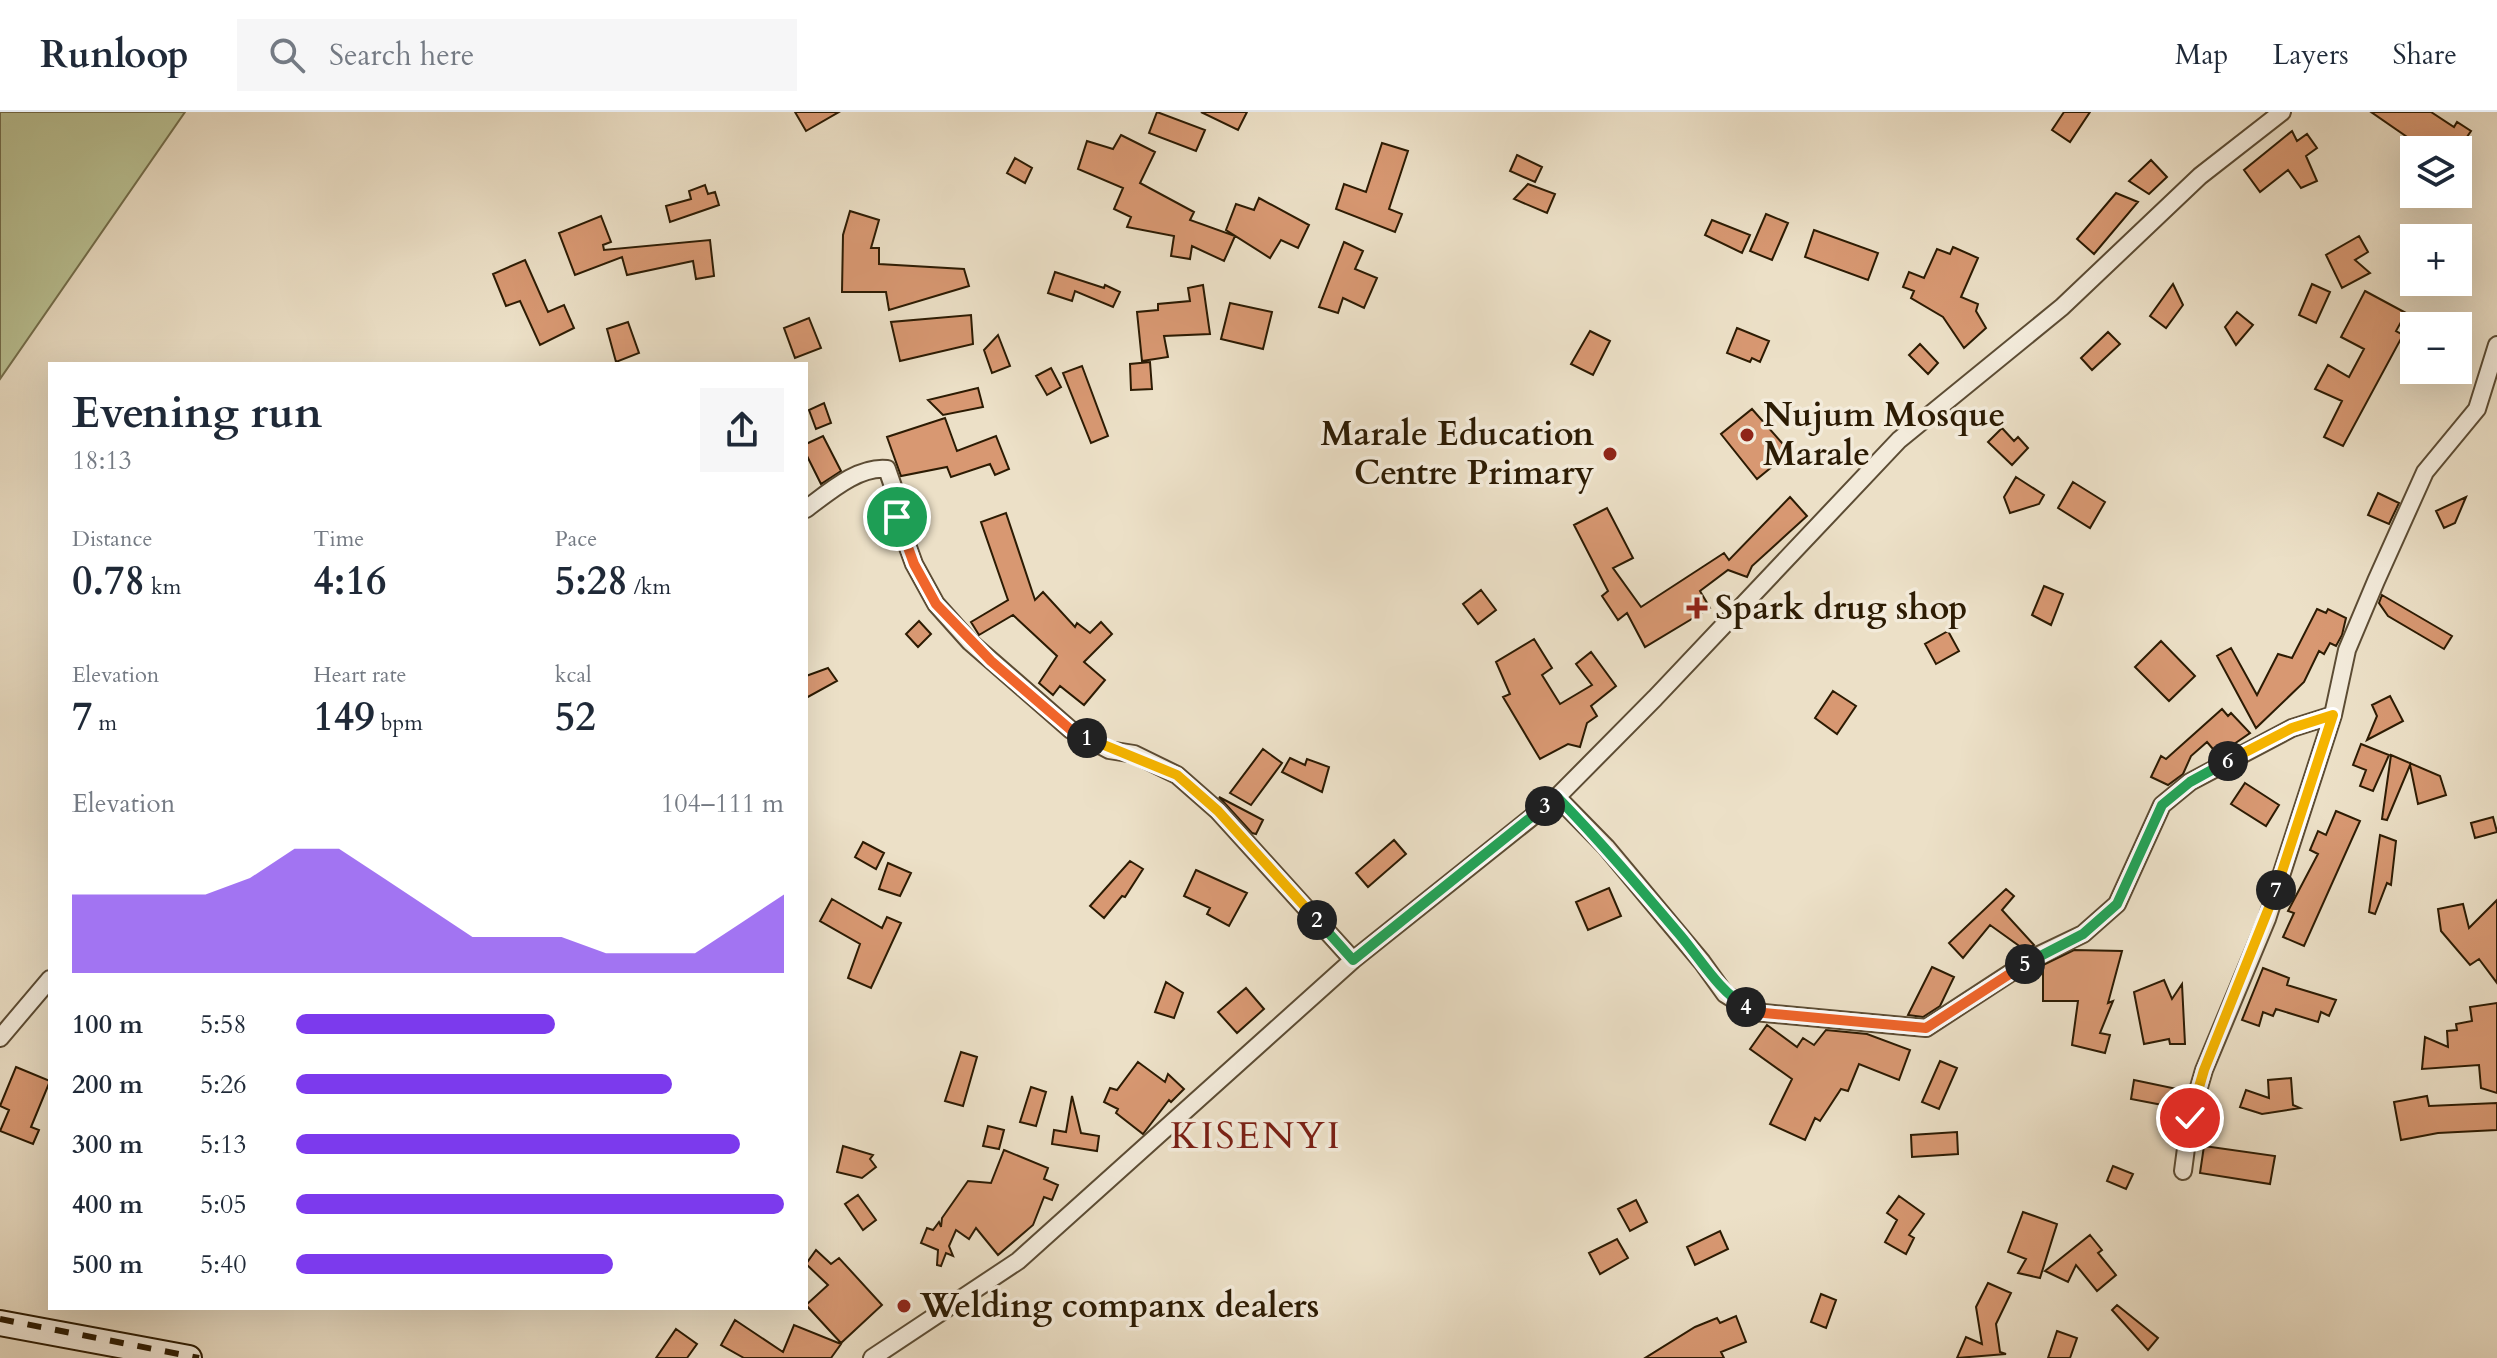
<!DOCTYPE html>
<html lang="en">
<head>
<meta charset="utf-8">
<style>
  :root { --surface:#fff; --page:#f6f6f7; --text:#1f2937; --muted:#747a83; --line:#e0e1e3; --accent:#7c3aed }
  body { margin:0; font-family:Cardo,serif; background:var(--page); color:var(--text); height:100vh; display:flex; flex-direction:column; font-size:30px; white-space:nowrap }
  * { box-sizing:border-box; margin:0 }
  p { font-size:26px; color:var(--muted) }
  .icon { flex:none; width:44px; height:44px; fill:none; stroke:currentColor; stroke-width:2; stroke-linecap:round; stroke-linejoin:round }
  .map { position:relative; flex:1; overflow:hidden }
  .panel { position:absolute; left:48px; top:250px; width:760px; height:948px; display:flex; flex-direction:column; background:var(--surface); border-radius:0px; box-shadow:0 8px 32px #0002 }
  .panel>* { flex:none }
  .tools { position:absolute; left:2400px; top:24px; display:grid; gap:16px }
  .tools a { display:grid; place-items:center; width:72px; height:72px; border-radius:0px; background:var(--surface); box-shadow:0 8px 32px #0002; font-size:40px }
  .pin { position:absolute; display:grid; place-items:center; width:68px; height:68px; color:#fff; margin:-34px; border:4px solid #fff; border-radius:50%; box-shadow:0 2px 8px #0007 }
  .km { position:absolute; width:40px; height:40px; margin:-20px; border-radius:50%; background:#222; color:#fff; font-size:22px; line-height:40px; text-align:center }
  .round { display:grid; place-items:center; flex:none; width:84px; height:84px; border-radius:0px; background:var(--page) }
  .head { display:flex; align-items:center; justify-content:space-between; height:136px; padding:0 24px }
  h1 { font-size:44px; font-weight:700; line-height:60px }
  .figures { display:grid; grid-template-columns:repeat(3,1fr); gap:12px; height:136px; padding:8px 24px }
  .figures div { display:grid; align-content:center }
  .figures b { font-size:40px; font-weight:700 }
  .figures small { font-size:22px; font-weight:400 }
  .figures p { font-size:22px }
  .chart { height:224px; padding:16px 24px }
  .chart p { display:flex; justify-content:space-between }
  .chart svg { width:100%; height:144px; margin-top:8px; fill:var(--accent); opacity:.7 }
  ul { padding:0 24px; list-style:none; font-size:26px }
  li { display:grid; grid-template-columns:128px 96px 1fr; align-items:center; height:60px }
  li i { height:20px; border-radius:10px; background:var(--accent) }
  header { display:flex; align-items:center; gap:48px; box-sizing:border-box; height:112px; padding:0 40px; background:var(--surface); border-bottom:2px solid var(--line) }
  header strong { font-size:38px }
  nav { display:flex; gap:44px; margin-inline-start:auto; font-size:28px }
  .search { width:560px; height:72px; background:var(--page); display:flex; align-items:center; gap:20px; box-sizing:border-box; padding:0 28px; border-radius:0px; color:var(--muted); font-size:30px }
  .map>svg:first-child { display:block }
</style>
</head>
<body>
<header>
<strong>Runloop</strong>
<div class="search"><svg class="icon" aria-label="search" viewBox="0 0 24 24"><circle cx="10" cy="10" r="6"/><path d="M15 15l6 6"/></svg>Search here</div>
<nav><a>Map</a><a>Layers</a><a>Share</a></nav>
</header>
<div class="map">
<svg width="2497" height="1246" viewBox="0 0 2497 1246">
  <rect width="100%" height="100%" fill="#ece0c7"/>
  <filter id="stains"><feTurbulence type="fractalNoise" baseFrequency=".0025" numOctaves="4"/><feColorMatrix values="0 0 0 0 .2 0 0 0 0 .09 0 0 0 0 .02 0 0 0 .5 -.17"/></filter>
  <radialGradient id="worn" r=".72"><stop offset=".6" stop-color="#630" stop-opacity="0"/><stop offset="1" stop-color="#630" stop-opacity=".3"/></radialGradient>
  <!-- green -->
  <path fill="#bac294" stroke="#736e4c" stroke-width="2" d="M0,0H185L0,267Z"/>
  <!-- building -->
  <path fill="#d89872" stroke="#2c1b03" stroke-width="2" d="M795,0H839L806,19Z
    M1157,0L1205,18L1196,39L1149,21Z
    M1201,0H1247L1238,18Z
    M2064,0H2090L2070,30L2052,18Z
    M2371,0H2431L2454,15L2457,10L2471,19L2458,38H2426Z
    M2292,19L2297,29L2307,22L2317,36L2306,44L2317,69L2301,76L2288,58L2260,80L2244,58Z
    M1121,23L1155,40L1140,71L1194,100L1190,108L1235,124L1224,149L1192,134L1190,147L1171,144L1174,124L1127,115L1131,105L1114,97L1123,76L1078,57L1087,29L1113,37Z
    M1382,31L1408,39L1389,97L1402,102L1395,120L1336,97L1344,72L1366,80Z
    M1517,43L1542,55L1535,70L1510,59Z
    M1015,46L1032,56L1025,71L1007,61Z
    M2151,48L2167,65L2149,82L2129,69Z
    M1528,72L1555,82L1547,101L1514,87Z
    M705,73L708,82L715,80L719,93L670,110L666,94L691,87L689,79Z
    M2116,81L2138,90L2094,142L2077,127Z
    M1259,86L1309,113L1298,136L1281,128L1270,146L1226,118L1236,92L1254,98Z
    M850,99L879,108L871,136H879V152L964,157L969,174L889,198L886,180H842L843,123Z
    M1766,102L1788,111L1772,148L1750,139Z
    M601,104L611,130L603,133L604,138L710,128L714,164L696,167L693,149L627,163L622,145L575,163L559,121Z
    M1712,108L1750,123L1742,141L1705,123Z
    M1814,118L1878,141L1868,168L1805,145Z
    M2359,124L2368,140L2355,148L2370,161L2342,176L2326,143Z
    M1344,130L1363,139L1355,157L1377,166L1364,196L1343,186L1338,201L1319,195Z
    M1953,135L1978,146L1961,185L1978,192L1976,199L1986,216L1964,236L1943,205L1911,186L1914,179L1903,175L1909,160L1924,166L1937,137L1950,142Z
    M525,148L548,200L564,193L574,216L540,233L520,189L506,194L493,162Z
    M1055,160L1104,176L1105,173L1120,180L1113,195L1075,179L1072,189L1048,181Z
    M2173,172L2183,193L2166,216L2150,204Z
    M2312,172L2330,180L2316,211L2299,203Z
    M1203,173L1210,222L1164,224L1168,245L1142,249L1137,200L1158,198V192L1190,189L1188,176Z
    M2365,179L2406,201L2396,219L2403,223L2343,334L2324,325L2342,289L2315,277L2328,253L2349,265L2364,237L2341,225Z
    M1230,191L1272,200L1263,237L1221,227Z
    M2237,200L2253,213L2236,233L2225,215Z
    M971,203L973,232L900,249L891,210Z
    M809,206L821,236L795,246L784,216Z
    M628,210L639,241L616,250L607,217Z
    M1737,216L1769,229L1760,250L1752,246L1750,250L1727,241Z
    M1590,219L1610,229L1593,263L1571,252Z
    M2108,220L2120,232L2092,258L2081,246Z
    M998,223L1010,254L992,261L984,238Z
    M1920,232L1938,251L1928,262L1909,243Z
    M1150,250L1152,277L1131,278L1130,252Z
    M1082,254L1108,324L1091,331L1063,261Z
    M1051,256L1061,275L1047,283L1036,264Z
    M978,276L983,295L943,303L928,288Z
    M824,291L831,311L816,317L809,298Z
    M1752,297L1790,340L1757,367L1721,322Z
    M945,306L957,339L996,324L1009,357L995,363L990,352L951,365L947,355L901,364L887,325Z
    M2002,316L2014,329L2018,325L2028,336L2012,353L1988,330Z
    M823,324L841,359L821,372L806,342V332Z
    M2016,365L2044,383L2039,392L2010,401L2004,385Z
    M2073,370L2105,390L2090,416L2058,396Z
    M2378,381L2399,391L2389,412L2368,403Z
    M1790,385L1807,404L1752,454L1747,465L1728,458L1700,479L1710,496L1645,535L1627,501L1618,508L1602,484L1608,479L1574,413L1607,396L1633,446L1613,456L1641,495L1724,441L1729,448Z
    M2466,385L2455,411L2444,416L2436,399Z
    M1006,401L1035,488L1043,480L1075,515L1077,511L1090,521L1101,510L1112,522L1084,550L1105,568L1084,593L1060,574L1053,583L1039,571L1057,544L1013,503L979,523L971,510L1008,488L981,410Z
    M2044,474L2063,482L2051,513L2032,503Z
    M1481,478L1496,498L1478,512L1463,492Z
    M2382,483L2452,524L2444,537L2388,504L2379,491Z
    M2317,497L2326,501L2328,497L2346,506L2342,523L2336,534L2330,531L2324,542L2319,539L2304,570L2256,616L2217,544L2231,536L2257,583L2278,542L2292,546Z
    M919,509L931,522L918,535L906,522Z
    M1948,519L1959,539L1936,552L1925,532Z
    M1534,527L1552,556L1542,563L1560,592L1592,573L1576,552L1591,540L1616,574L1591,594L1597,604L1587,611L1580,635L1568,632L1540,647L1503,585L1510,582L1496,550Z
    M2161,529L2195,564L2169,589L2135,555Z
    M828,556L837,569L806,586V564Z
    M1833,579L1856,594L1837,622L1815,606Z
    M2390,584L2403,609L2367,628L2377,604L2372,593Z
    M2222,597L2228,604L2231,601L2250,621L2218,643L2207,630L2191,644L2183,662L2168,673L2151,665L2161,644L2166,647Z
    M2361,632L2389,643L2373,679L2360,674L2366,658L2353,653Z
    M1263,637L1282,651L1251,693L1230,681Z
    M2391,643L2440,664L2446,683L2418,692L2410,653L2387,708L2382,707Z
    M1290,646L1305,653L1307,647L1329,655L1322,680L1282,660Z
    M2245,671L2279,693L2266,714L2231,692Z
    M1219,685L1263,708L1256,722L1252,721Z
    M2336,699L2360,709L2304,834L2283,825L2294,801L2288,799L2318,742L2310,738L2318,719L2326,723Z
    M2493,705L2497,720L2475,726L2471,711Z
    M2380,723L2396,729L2391,773L2387,771L2375,802L2369,800Z
    M1394,728L1406,742L1368,775L1356,761Z
    M863,730L884,741L876,757L855,745Z
    M1130,749L1143,757L1125,785L1122,784L1104,806L1090,794Z
    M888,751L911,761L900,784L879,777Z
    M1196,758L1247,781L1229,814L1207,802L1210,796L1184,784Z
    M1609,776L1621,804L1588,818L1576,790Z
    M2006,777L2014,784L2002,798L2034,833L2025,838L1990,813L1963,846L1949,831Z
    M832,787L882,816L887,805L901,811L871,876L848,866L860,832L820,809Z
    M2497,788V871L2479,847L2470,853L2441,819L2438,797L2463,792L2469,816Z
    M2074,838L2122,839L2108,891L2113,889L2100,921L2110,923L2105,941L2072,933L2078,889H2043V853Z
    M1932,855L1954,865L1940,894L1923,905L1908,903Z
    M2263,856L2289,866L2287,873L2336,888L2329,904L2321,900L2318,910L2276,897L2273,904L2263,900L2259,914L2242,908Z
    M2164,868L2172,887L2182,872L2185,932H2170L2169,927L2144,932L2134,880Z
    M1166,870L1183,881L1174,906L1155,900Z
    M1246,876L1264,897L1237,921L1218,900Z
    M2497,891V981L2481,976L2479,953L2422,957L2425,925L2448,935L2447,919L2457,918L2456,912L2472,909L2470,895Z
    M1767,913L1797,935L1803,926L1814,933L1826,918L1867,922L1910,938L1899,968L1859,952L1848,979L1841,977L1820,1009L1815,1006L1805,1028L1770,1012L1792,967L1750,937Z
    M961,940L977,945L963,994L945,989Z
    M1940,949L1957,956L1939,997L1922,990Z
    M1138,950L1165,970L1168,962L1184,977L1171,990L1169,988L1143,1022L1116,1001L1118,997L1104,990L1110,976L1117,978Z
    M16,955L50,969L31,1015L39,1018L33,1032L0,1019L9,998L0,994Z
    M2291,966L2293,993L2300,996L2262,1002L2240,995L2246,978L2269,986L2268,968Z
    M2134,968L2177,977L2173,995L2131,987Z
    M1031,975L1046,980L1036,1014L1020,1010Z
    M1072,984L1081,1021L1099,1024L1097,1039L1052,1032L1054,1018L1066,1020Z
    M2427,984L2429,994L2497,991V1018L2438,1021L2401,1028L2394,990Z
    M988,1014L1004,1018L999,1037L983,1034Z
    M1957,1020L1958,1042L1912,1045L1911,1023Z
    M843,1034L873,1043L870,1047L876,1055L862,1066L837,1060Z
    M2204,1034L2275,1044L2270,1072L2200,1061Z
    M1004,1038L1048,1056L1044,1067L1058,1073L1052,1088L1044,1085L1033,1113L998,1143L976,1116L969,1127L956,1118L949,1134L953,1144L946,1141L941,1154L937,1153L938,1138L921,1131L927,1116L933,1118L939,1110L941,1115L942,1106L968,1069L991,1071Z
    M2113,1054L2133,1062L2126,1077L2107,1069Z
    M858,1083L876,1108L863,1118L845,1092Z
    M1899,1084L1924,1102L1909,1123L1914,1126L1906,1142L1885,1130L1897,1108L1887,1101Z
    M1636,1088L1647,1110L1630,1119L1618,1097Z
    M2023,1100L2057,1112L2040,1166L2018,1161L2026,1147L2008,1140Z
    M1720,1119L1728,1137L1695,1153L1687,1135Z
    M2090,1123L2102,1138L2098,1141L2116,1163L2097,1179L2076,1153L2068,1170L2045,1159Z
    M1617,1127L1628,1146L1600,1162L1589,1141Z
    M816,1138L831,1152L839,1146L882,1193L841,1231L806,1193L828,1173L806,1152Z
    M1988,1171L2011,1181L1996,1212L2000,1240L2006,1242L1957,1246L1966,1225L1982,1232L1976,1195Z
    M1821,1182L1836,1188L1826,1216L1811,1210Z
    M2117,1193L2158,1226L2148,1238L2112,1198Z
    M1736,1204L1746,1230L1721,1240L1724,1246H1645L1695,1215L1717,1206L1720,1211Z
    M735,1208L783,1240L794,1213L841,1232L831,1246H744L721,1233Z
    M676,1217L697,1232L687,1246H656Z
    M2057,1219L2077,1226L2070,1246H2048Z"/>
  <g fill="none" stroke-linecap="round" stroke-linejoin="round">
    <defs>
      <path id="minor" d="M806,397C829,380 858,354 887,357L896,383L897,405L914,452L936,492L970,530L1071,618L1109,638L1134,642L1177,663L1218,699L1353,848
        M1557,685L1606,735L1702,850L1725,882L1754,900L1926,916L2035,845L2083,822L2117,792L2162,693L2190,670L2292,616L2333,603L2347,538L2376,469L2425,360L2477,297L2497,233
        M0,926L50,867
        M2183,1059L2190,1006L2204,958L2267,807L2333,603
        M872,1246L1018,1149L1353,848L1557,685L1655,586L1899,328L2062,195L2200,64L2282,0"/>
      <path id="secondary" d="M0,1211L189,1246"/>
    </defs>
    <!-- minor casing -->
    <use href="#minor" stroke="#5c4c34" stroke-width="20"/>
    <!-- secondary casing -->
    <use href="#secondary" stroke="#2c1b03" stroke-width="28"/>
    <!-- minor -->
    <use href="#minor" stroke="#f3ebdb" stroke-width="16"/>
    <!-- secondary -->
    <use href="#secondary" stroke="#f3ebdb" stroke-width="24"/>
    <!-- rail -->
    <path stroke="#2c1b03" stroke-width="6" stroke-dasharray="14 14" stroke-linecap="butt" d="M0,1207L199,1246"/>
  </g>
  <g fill="none" stroke-linecap="round" stroke-linejoin="round">
    <defs>
      <path id="split-1" d="M897,405L914,452L936,492L991,549L1071,618L1087,626"/>
      <path id="split-2" d="M1087,626L1177,663L1218,699L1317,808"/>
      <path id="split-3" d="M1317,808L1353,848L1545,694"/>
      <path id="split-4" d="M1545,694L1557,685C1600,729 1640,776 1680,823C1702,849 1718,878 1746,895"/>
      <path id="split-5" d="M1746,895L1754,900L1926,916L2025,852"/>
      <path id="split-6" d="M2025,852L2083,822L2117,792L2162,693L2190,670L2228,649"/>
      <path id="split-7" d="M2228,649L2292,616L2333,603L2276,778"/>
      <path id="split-8" d="M2190,1006L2204,958L2276,778"/>
    </defs>
    <!-- split-1 casing -->
    <use href="#split-1" stroke="#fff" stroke-width="16"/>
    <!-- split-2 casing -->
    <use href="#split-2" stroke="#fff" stroke-width="16"/>
    <!-- split-3 casing -->
    <use href="#split-3" stroke="#fff" stroke-width="16"/>
    <!-- split-4 casing -->
    <use href="#split-4" stroke="#fff" stroke-width="16"/>
    <!-- split-5 casing -->
    <use href="#split-5" stroke="#fff" stroke-width="16"/>
    <!-- split-6 casing -->
    <use href="#split-6" stroke="#fff" stroke-width="16"/>
    <!-- split-7 casing -->
    <use href="#split-7" stroke="#fff" stroke-width="16"/>
    <!-- split-8 casing -->
    <use href="#split-8" stroke="#fff" stroke-width="16"/>
    <!-- split-1 -->
    <use href="#split-1" stroke="#f0652b" stroke-width="10"/>
    <!-- split-2 -->
    <use href="#split-2" stroke="#f5b400" stroke-width="10"/>
    <!-- split-3 -->
    <use href="#split-3" stroke="#22a559" stroke-width="10"/>
    <!-- split-4 -->
    <use href="#split-4" stroke="#22a559" stroke-width="10"/>
    <!-- split-5 -->
    <use href="#split-5" stroke="#f0652b" stroke-width="10"/>
    <!-- split-6 -->
    <use href="#split-6" stroke="#22a559" stroke-width="10"/>
    <!-- split-7 -->
    <use href="#split-7" stroke="#f5b400" stroke-width="10"/>
    <!-- split-8 -->
    <use href="#split-8" stroke="#f5b400" stroke-width="10"/>
  </g>
  <!-- markers -->
  <g fill="#8f2418" stroke="#f3ebdb" stroke-width="3">
    <circle cx="1747" cy="323" r="8"/>
    <circle cx="1610" cy="342" r="8"/>
    <path d="M1693 484h8v8h8v8h-8v8h-8v-8h-8v-8h8z"/>
    <circle cx="904" cy="1194" r="8"/>
  </g>
  <g text-anchor="middle" dominant-baseline="central" stroke-width="7" stroke-linejoin="round" paint-order="stroke">
    <!-- poi labels -->
    <g font-size="34" font-weight="bold" fill="#2c1b03" stroke="#f3ebdb" text-anchor="start">
      <text x="1763" y="303">Nujum Mosque<tspan x="1763" dy="39">Marale</tspan></text>
      <text x="1594" y="322" text-anchor="end">Marale Education<tspan x="1594" dy="39">Centre Primary</tspan></text>
      <text x="1715" y="496">Spark drug shop</text>
      <text x="920" y="1194">Welding companx dealers</text>
    </g>
    <!-- quarter labels -->
    <g font-size="38" letter-spacing="2" fill="#7a1f14" stroke="#f3ebdb">
      <text x="1256" y="1024">KISENYI</text>
    </g>
  </g>
  <rect width="100%" height="100%" filter="url(#stains)"/>
  <rect width="100%" height="100%" fill="url(#worn)"/>
</svg>
<div class="tools">
<a><svg class="icon" aria-label="layers" viewBox="0 0 24 24"><path d="M12 4l9 5-9 5-9-5zM3 14l9 5 9-5"/></svg></a>
<a>+</a>
<a>−</a>
</div>
<div class="pin" style="left:897px;top:405px;background:#1e9e55"><svg class="icon" aria-label="arrive" viewBox="0 0 24 24"><path d="M6 21V4h12l-3 4 3 4H6"/></svg></div>
<div class="pin" style="left:2190px;top:1006px;background:#d93025"><svg class="icon" aria-label="check" viewBox="0 0 24 24"><path d="M5 12l5 5 9-10"/></svg></div>
<b class="km" style="left:1087px;top:626px">1</b>
<b class="km" style="left:1317px;top:808px">2</b>
<b class="km" style="left:1545px;top:694px">3</b>
<b class="km" style="left:1746px;top:895px">4</b>
<b class="km" style="left:2025px;top:852px">5</b>
<b class="km" style="left:2228px;top:649px">6</b>
<b class="km" style="left:2276px;top:778px">7</b>
<section class="panel">
<div class="head"><div><h1>Evening run</h1><p>18:13</p></div><a class="round"><svg class="icon" aria-label="share" viewBox="0 0 24 24"><path d="M12 15V3M7 8l5-5 5 5M5 13v7h14v-7"/></svg></a></div>
<div class="figures">
<div><p>Distance</p><b>0.78<small> km</small></b></div>
<div><p>Time</p><b>4:16</b></div>
<div><p>Pace</p><b>5:28<small> /km</small></b></div>
</div>
<div class="figures">
<div><p>Elevation</p><b>7<small> m</small></b></div>
<div><p>Heart rate</p><b>149<small> bpm</small></b></div>
<div><p>kcal</p><b>52</b></div>
</div>
<div class="chart"><p><span>Elevation</span>104–111 m</p>
<svg viewBox="0 0 160 44" preserveAspectRatio="none"><path d="M0 44V20L10 20L20 20L30 20L40 15L50 6L60 6L70 15L80 24L90 33L100 33L110 33L120 38L130 38L140 38L150 29L160 20V44z"/></svg>
</div>
<ul>
<li><b>100 m</b>5:58<i style="width:53%"></i></li>
<li><b>200 m</b>5:26<i style="width:77%"></i></li>
<li><b>300 m</b>5:13<i style="width:91%"></i></li>
<li><b>400 m</b>5:05<i style="width:100%"></i></li>
<li><b>500 m</b>5:40<i style="width:65%"></i></li>
</ul>
</section>
</div>
</body>
</html>
